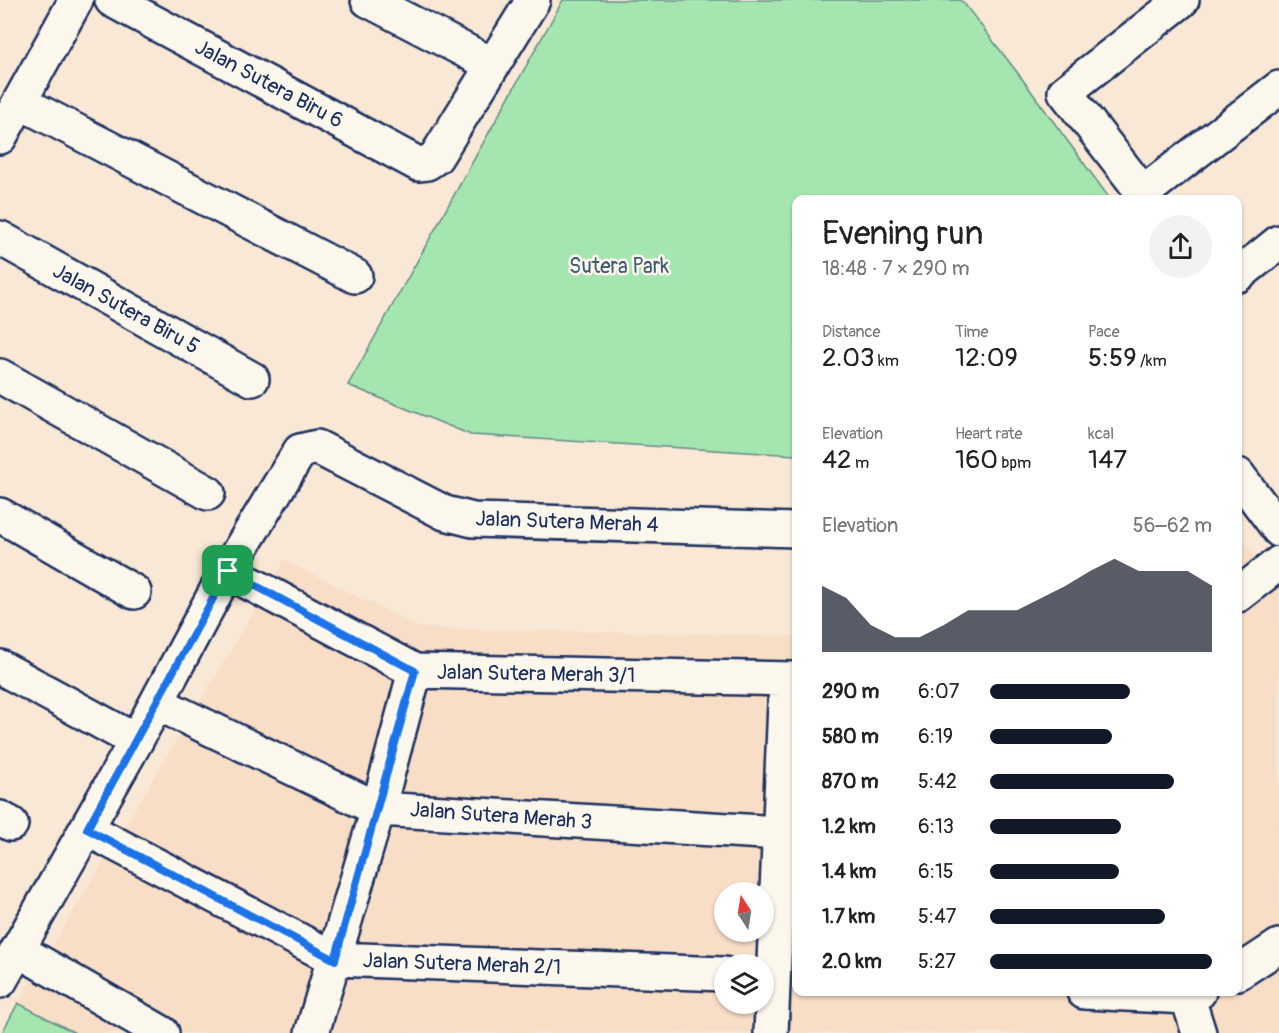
<!DOCTYPE html>
<html lang="en">
<head>
<meta charset="utf-8">
<style>
  :root { --surface:#fff; --page:#f2f2f2; --text:#222; --muted:#767676; --accent:#111827 }
  body { margin:0; font-family:Pangolin,sans-serif; background:var(--page); color:var(--text); height:100vh; display:flex; flex-direction:column; font-size:22px; white-space:nowrap }
  * { box-sizing:border-box; margin:0 }
  p { font-size:20px; color:var(--muted) }
  .icon { flex:none; width:33px; height:33px; fill:none; stroke:currentColor; stroke-width:2; stroke-linecap:round; stroke-linejoin:round }
  .map { position:relative; flex:1; overflow:hidden }
  .side { position:absolute; left:792px; top:195px; width:450px; height:801px; display:flex; flex-direction:column; background:var(--surface); border-radius:12px; box-shadow:0 2px 4px #0004 }
  .side>* { flex:none }
  .needle { width:39px; rotate:348deg }
  .controls { position:absolute; left:714px; top:882px; display:grid; gap:12px }
  .controls a { display:grid; place-items:center; width:60px; height:60px; border-radius:50%; background:var(--surface); box-shadow:0 2px 4px #0004; font-size:30px }
  .pin { position:absolute; display:grid; place-items:center; width:51px; height:51px; color:#fff; margin:-26px; border-radius:12px; box-shadow:0 3px 9px #0006 }
  .round { display:grid; place-items:center; flex:none; width:63px; height:63px; border-radius:32px; background:var(--page) }
  .summary { display:flex; align-items:center; justify-content:space-between; height:102px; padding:0 30px }
  h1 { font-size:33px; font-weight:600; line-height:45px }
  .stats { display:grid; grid-template-columns:repeat(3,1fr); gap:9px; height:102px; padding:6px 30px }
  .stats div { display:grid; align-content:center }
  .stats b { font-size:26px; font-weight:600 }
  .stats small { font-size:16px; font-weight:400 }
  .stats p { font-size:16px }
  .chart { height:168px; padding:12px 30px }
  .chart p { display:flex; justify-content:space-between }
  .chart svg { width:100%; height:108px; margin-top:6px; fill:var(--accent); opacity:.7 }
  ul { padding:0 30px; list-style:none; font-size:20px }
  li { display:grid; grid-template-columns:96px 72px 1fr; align-items:center; height:45px }
  li i { height:15px; border-radius:8px; background:var(--accent) }
  .map>svg:first-child { display:block }
</style>
</head>
<body>
<div class="map">
<svg width="1279" height="1033" viewBox="0 0 1279 1033">
  <rect width="100%" height="100%" fill="#f9e8d6"/>
  <filter id="ink" filterUnits="userSpaceOnUse"><feTurbulence type="fractalNoise" baseFrequency=".0167" numOctaves="2"/><feDisplacementMap in="SourceGraphic" scale="12" xChannelSelector="R" yChannelSelector="G"/><feConvolveMatrix kernelMatrix="1 2 1 2 8 2 1 2 1" color-interpolation-filters="sRGB"/></filter>
  <g filter="url(#ink)">
    <!-- built -->
    <path fill="#f8dec7" fill-rule="evenodd" d="M1240,538L1279,583V1033H75L18,1003L285,560L421,628L796,636V992H1238V539ZM724,892H764V932H724ZM724,964H764V1004H724Z"/>
    <!-- green -->
    <path fill="#a5e6b0" stroke="#608a87" stroke-width="1.5" d="M563,0H959L963,2L1020,76L1110,199L796,200V455L471,435L348,385Z
      M18,1003L75,1033H2Z"/>
    <g fill="none" stroke-linecap="round" stroke-linejoin="round">
      <defs>
        <path id="minor" d="M112,0L418,164L427,163L436,157L533,0
          M368,0L493,65
          M1182,0L1065,92L1143,193L1279,88
          M20,102L355,276
          M0,137L76,0
          M0,238L252,379
          M1238,275L1279,242
          M0,376L208,493
          M1238,475L1279,530
          M0,515L134,592
          M227,571L415,671L796,679
          M1238,595L1279,563
          M0,667L136,741
          M157,703L378,809L796,834
          M0,818L11,824
          M87,829L335,959L724,974
          M18,950L162,1033
          M1238,973L1279,946
          M0,981L136,741L227,571L300,451L317,447L445,513L473,520L796,530
          M1084,992L1188,997L1199,992
          M1186,992L1199,1033
          M312,1033L378,809L415,671
          M771,1033L786,679"/>
      </defs>
      <!-- minor casing -->
      <use href="#minor" stroke="#1b2f5e" stroke-width="38"/>
      <!-- minor -->
      <use href="#minor" stroke="#fbf7ec" stroke-width="33"/>
    </g>
  </g>
  <g fill="none" stroke-linecap="round" stroke-linejoin="round" filter="url(#ink)">
    <defs>
      <path id="route" d="M228,571L415,671L335,960L87,829Z"/>
    </defs>
    <!-- route casing -->
    <use href="#route" stroke="#fff" stroke-width="12"/>
    <!-- route -->
    <use href="#route" stroke="#1a73e8" stroke-width="8"/>
  </g>
  <g text-anchor="middle" dominant-baseline="central" stroke-width="5" stroke-linejoin="round" paint-order="stroke">
    <!-- street labels -->
    <g font-size="21" fill="#1b2f5e" stroke="#fbf7ec">
      <text transform="translate(269 84) rotate(28)">Jalan Sutera Biru 6</text>
      <text transform="translate(126 309) rotate(29)">Jalan Sutera Biru 5</text>
      <text transform="translate(567 522) rotate(2)">Jalan Sutera Merah 4</text>
      <text transform="translate(536 674) rotate(1)">Jalan Sutera Merah 3/1</text>
      <text transform="translate(501 816) rotate(4)">Jalan Sutera Merah 3</text>
      <text transform="translate(462 964) rotate(2)">Jalan Sutera Merah 2/1</text>
    </g>
    <!-- park labels -->
    <g font-size="21" fill="#3e5d72" stroke="#fbf7ec">
      <text x="619" y="266">Sutera Park</text>
    </g>
  </g>
</svg>
<div class="controls">
<a><svg class="needle" viewBox="-14 -14 28 28"><path d="M0-13l5 13h-10z" fill="#e53935"/><path d="M0 13l5-13h-10z" fill="#767676"/></svg></a>
<a><svg class="icon" aria-label="layers" viewBox="0 0 24 24"><path d="M12 4l9 5-9 5-9-5zM3 14l9 5 9-5"/></svg></a>
</div>
<div class="pin" style="left:228px;top:571px;background:#1e9e55"><svg class="icon" aria-label="arrive" viewBox="0 0 24 24"><path d="M6 21V4h12l-3 4 3 4H6"/></svg></div>
<section class="side">
<div class="summary"><div><h1>Evening run</h1><p>18:48 · 7 × 290 m</p></div><a class="round"><svg class="icon" aria-label="share" viewBox="0 0 24 24"><path d="M12 15V3M7 8l5-5 5 5M5 13v7h14v-7"/></svg></a></div>
<div class="stats">
<div><p>Distance</p><b>2.03<small> km</small></b></div>
<div><p>Time</p><b>12:09</b></div>
<div><p>Pace</p><b>5:59<small> /km</small></b></div>
</div>
<div class="stats">
<div><p>Elevation</p><b>42<small> m</small></b></div>
<div><p>Heart rate</p><b>160<small> bpm</small></b></div>
<div><p>kcal</p><b>147</b></div>
</div>
<div class="chart"><p><span>Elevation</span>56–62 m</p>
<svg viewBox="0 0 160 44" preserveAspectRatio="none"><path d="M0 44V17L10 22L20 33L30 38L40 38L50 33L60 27L70 27L80 27L90 22L100 17L110 11L120 6L130 11L140 11L150 11L160 17V44z"/></svg>
</div>
<ul>
<li><b>290 m</b>6:07<i style="width:63%"></i></li>
<li><b>580 m</b>6:19<i style="width:55%"></i></li>
<li><b>870 m</b>5:42<i style="width:83%"></i></li>
<li><b>1.2 km</b>6:13<i style="width:59%"></i></li>
<li><b>1.4 km</b>6:15<i style="width:58%"></i></li>
<li><b>1.7 km</b>5:47<i style="width:79%"></i></li>
<li><b>2.0 km</b>5:27<i style="width:100%"></i></li>
</ul>
</section>
</div>
</body>
</html>
